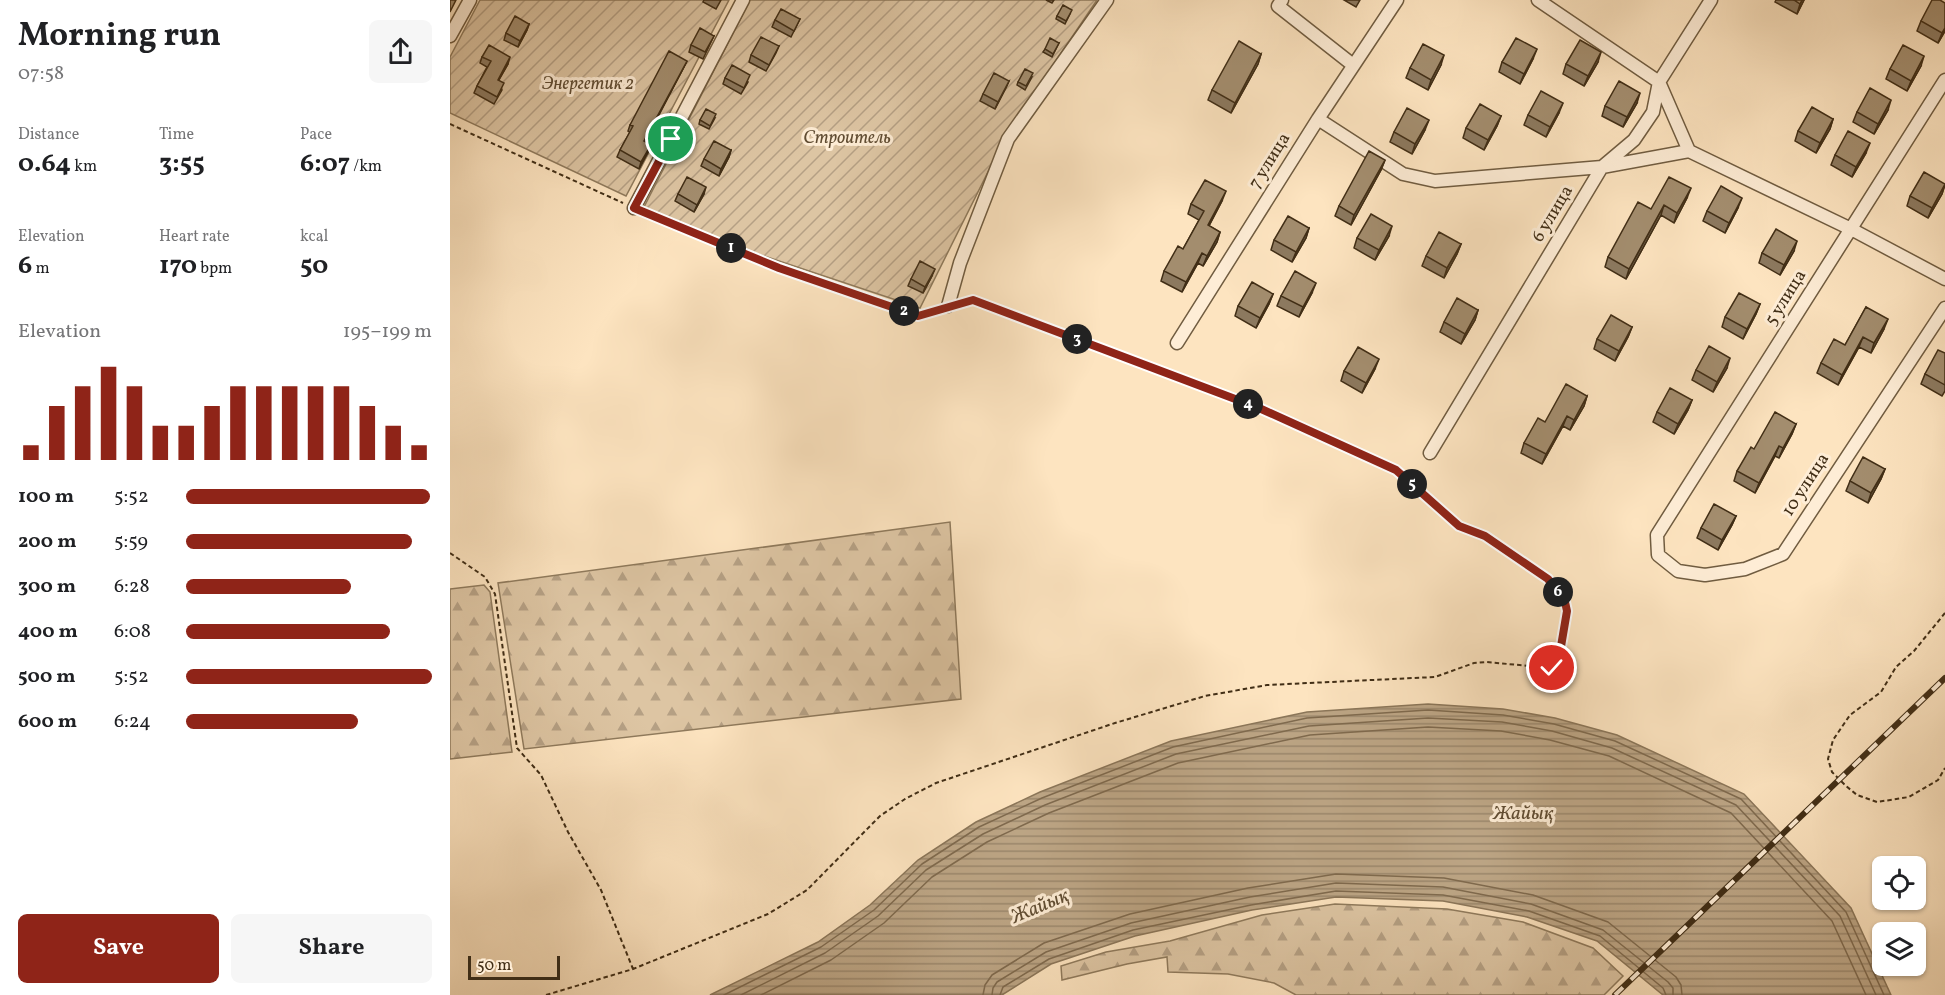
<!DOCTYPE html>
<html lang="en">
<head>
<meta charset="utf-8">
<style>
  :root { --surface:#fff; --page:#f6f6f6; --text:#202124; --muted:#757577; --accent:#8f2418 }
  body { margin:0; font-family:Vollkorn,serif; background:var(--page); color:var(--text); height:100vh; display:flex; flex-direction:column; font-size:22px; white-space:nowrap }
  * { box-sizing:border-box; margin:0 }
  p { font-size:20px; color:var(--muted) }
  .icon { flex:none; width:33px; height:33px; fill:none; stroke:currentColor; stroke-width:2; stroke-linecap:round; stroke-linejoin:round }
  .map { position:relative; flex:1; overflow:hidden }
  .side { display:flex; flex-direction:column; background:var(--surface); width:450px }
  .side>* { flex:none }
  .controls { position:absolute; left:1422px; top:856px; display:grid; gap:12px }
  .controls a { display:grid; place-items:center; width:54px; height:54px; border-radius:9px; background:var(--surface); box-shadow:0 2px 4px #0004; font-size:30px }
  .scale { position:absolute; left:18px; bottom:15px; width:92px; box-sizing:border-box; padding-left:6px; border:3px solid #412e16; border-top:0; font-size:16px; line-height:21px; white-space:nowrap; color:#412e16; -webkit-text-stroke:4px #feedd6; paint-order:stroke }
  .pin { position:absolute; display:grid; place-items:center; width:51px; height:51px; color:#fff; margin:-26px; border:3px solid #fff; border-radius:50%; box-shadow:0 2px 6px #0007 }
  .km { position:absolute; width:30px; height:30px; margin:-15px; border-radius:50%; background:#222; color:#fff; font-size:16px; line-height:30px; text-align:center }
  .round { display:grid; place-items:center; flex:none; width:63px; height:63px; border-radius:9px; background:var(--page) }
  .overview { display:flex; align-items:center; justify-content:space-between; height:102px; padding:0 18px }
  h1 { font-size:33px; font-weight:700; line-height:45px }
  .figures { display:grid; grid-template-columns:repeat(3,1fr); gap:9px; height:102px; padding:6px 18px }
  .figures div { display:grid; align-content:center }
  .figures b { font-size:26px; font-weight:700 }
  .figures small { font-size:16px; font-weight:400 }
  .figures p { font-size:16px }
  .chart { height:168px; padding:12px 18px }
  .chart p { display:flex; justify-content:space-between }
  .chart svg { width:100%; height:108px; margin-top:6px; stroke:var(--accent); stroke-width:6 }
  .action { display:flex; gap:12px; margin-top:auto; padding:12px 18px }
  .action a { flex:1; height:69px; border-radius:9px; background:var(--accent); color:#fff; font-size:24px; font-weight:700; line-height:69px; text-align:center }
  .action a+a { background:var(--page); color:var(--text) }
  ul { padding:0 18px; list-style:none; font-size:20px }
  li { display:grid; grid-template-columns:96px 72px 1fr; align-items:center; height:45px }
  li i { height:15px; border-radius:8px; background:var(--accent) }
  main { display:flex; flex:1; min-height:0 }
  .map>svg:first-child { display:block }
</style>
</head>
<body>
<main>
<section class="side">
<div class="overview"><div><h1>Morning run</h1><p>07:58</p></div><a class="round"><svg class="icon" aria-label="share" viewBox="0 0 24 24"><path d="M12 15V3M7 8l5-5 5 5M5 13v7h14v-7"/></svg></a></div>
<div class="figures">
<div><p>Distance</p><b>0.64<small> km</small></b></div>
<div><p>Time</p><b>3:55</b></div>
<div><p>Pace</p><b>6:07<small> /km</small></b></div>
</div>
<div class="figures">
<div><p>Elevation</p><b>6<small> m</small></b></div>
<div><p>Heart rate</p><b>170<small> bpm</small></b></div>
<div><p>kcal</p><b>50</b></div>
</div>
<div class="chart"><p><span>Elevation</span>195–199 m</p>
<svg viewBox="0 0 160 44" preserveAspectRatio="none"><path d="M5 44V38M15 44V22M25 44V14M35 44V6M45 44V14M55 44V30M65 44V30M75 44V22M85 44V14M95 44V14M105 44V14M115 44V14M125 44V14M135 44V22M145 44V30M155 44V38"/></svg>
</div>
<ul>
<li><b>100 m</b>5:52<i style="width:99%"></i></li>
<li><b>200 m</b>5:59<i style="width:92%"></i></li>
<li><b>300 m</b>6:28<i style="width:67%"></i></li>
<li><b>400 m</b>6:08<i style="width:83%"></i></li>
<li><b>500 m</b>5:52<i style="width:100%"></i></li>
<li><b>600 m</b>6:24<i style="width:70%"></i></li>
</ul>
<div class="action"><a>Save</a><a>Share</a></div>
</section>
<div class="map">
<svg width="1495" height="995" viewBox="0 0 1495 995">
  <defs>
    <pattern id="forest-firs" width="22" height="20" patternUnits="userSpaceOnUse" patternTransform="scale(1.5)"><rect width="22" height="20" fill="#ddc5a3"/><path d="M5 1l3.5 6h-7zM16 11l3.5 6h-7z" fill="#b5a084"/></pattern>
    <pattern id="garden-furrows" width="10" height="10" patternUnits="userSpaceOnUse" patternTransform="scale(1.5)"><rect width="10" height="10" fill="#ddc5a3"/><path d="M-1 1l2-2M0 10L10 0M9 11l2-2" fill="none" stroke="#b5a084"/></pattern>
    <pattern id="water-rules" width="6" height="5" patternUnits="userSpaceOnUse" patternTransform="scale(1.5)"><rect width="6" height="5" fill="#bda686"/><path d="M0 2.5h6" fill="none" stroke="#9b886d"/></pattern>
  </defs>
  <rect width="100%" height="100%" fill="#fde4c0"/>
  <filter id="stains"><feTurbulence type="fractalNoise" baseFrequency=".00333" numOctaves="4"/><feColorMatrix values="0 0 0 0 .2 0 0 0 0 .09 0 0 0 0 .02 0 0 0 .5 -.17"/></filter>
  <radialGradient id="worn" r=".72"><stop offset=".6" stop-color="#630" stop-opacity="0"/><stop offset="1" stop-color="#630" stop-opacity=".3"/></radialGradient>
  <!-- forest -->
  <path fill="url(#forest-firs)" stroke="#8f7a5c" stroke-width="1.5" d="M500,522L511,699L74,749L48,583Z
    M34,585L40,592L62,752L0,759V589Z
    M885,904L997,909L1073,922L1143,948L1173,976L1154,995H846L824,983L778,974L718,972L717,957L677,964L612,980L611,966L656,952L720,941L812,915Z"/>
  <!-- garden -->
  <path fill="url(#garden-furrows)" stroke="#8f7a5c" stroke-width="1.5" d="M30,0H279L176,196L0,113V57Z
    M300,0H647L559,130L470,308L233,229L194,207Z"/>
  <!-- water -->
  <path fill="url(#water-rules)" stroke="#8b7659" stroke-width="1.5" d="M978,704L1053,709L1105,718L1167,735L1294,794L1401,908L1441,995H1213L1147,941L1077,917L993,901L886,897L802,910L685,936L601,964L552,995H260L368,942L420,905L468,860L526,822L590,792L721,741L857,712Z"/>
  <g fill="none" stroke-linecap="round" stroke-linejoin="round">
    <!-- shore -->
    <path stroke="#7f6a4e" stroke-width="1.5" d="M274,995L371,947L424,910L472,864L529,827L592,798L723,747L857,718L978,710L1053,715L1104,724L1165,741L1291,799L1396,912L1434,995
      M291,995L375,953L428,916L476,870L533,834L595,805L726,754L859,726L978,718L1052,722L1102,731L1162,748L1286,805L1390,916L1426,995
      M311,995L381,960L434,923L482,877L537,842L599,813L728,763L860,735L978,727L1051,731L1100,740L1159,756L1281,813L1382,921L1416,995
      M533,995L535,985L542,975L594,943L680,914L798,888L886,874L994,878L1083,895L1158,922L1226,977L1231,985L1232,995
      M542,995L543,988L547,982L596,952L681,923L800,897L886,883L993,887L1081,904L1153,930L1218,982L1223,988V995
      M550,995L553,987L599,959L683,930L801,905L886,891L993,895L1079,911L1150,936L1213,988L1216,995"/>
    <defs>
      <path id="street" d="M832,0L828,6L903,65
        M1088,0L1209,82L1239,151
        M0,36L20,0
        M1495,80L1207,535L1208,555L1228,571L1255,575L1295,569L1333,554L1495,308
        M868,119L953,174L985,181L1152,167L1239,151L1401,229L1495,279
        M184,208L293,0
        M498,306L510,263L558,139L657,0
        M727,343L868,119L947,0
        M980,453L1152,167L1184,140L1203,112L1209,82L1261,0"/>
    </defs>
    <!-- street casing -->
    <use href="#street" stroke="#705c40" stroke-width="15"/>
    <!-- path -->
    <path stroke="#412e16" stroke-width="2" stroke-dasharray="4.5 3" stroke-linecap="butt" d="M0,124L173,203
      M194,212L329,268L468,316L487,310
      M0,553L35,577L45,594L67,748L91,775L118,832L151,890L183,969
      M1495,613L1464,651L1446,667L1431,692L1400,715L1383,740L1378,759L1382,772L1396,786L1407,795L1427,802L1459,797L1488,780L1495,768
      M96,995L183,969L318,914L357,890L430,816L455,799L486,783L665,723L755,696L817,685L985,677L1024,663L1036,662L1102,668L1108,664L1117,611L1115,602L1098,579L1035,536L1009,526L946,470L809,408L523,300L512,303"/>
    <!-- street -->
    <use href="#street" stroke="#feedd6" stroke-width="12"/>
    <defs>
      <path id="rail" d="M1165,995L1495,678"/>
    </defs>
    <!-- rail casing -->
    <use href="#rail" stroke="#412e16" stroke-width="6"/>
    <!-- rail -->
    <use href="#rail" stroke="#feedd6" stroke-width="4" stroke-dasharray="11" stroke-linecap="butt"/>
  </g>
  <!-- wall -->
  <path fill="#8c795f" stroke="#412e16" stroke-width="1.5" d="M254,0H271L266,9L253,2Z
    M596,0H604L602,3Z
    M894,0H910L906,7Z
    M1326,0H1354L1347,14L1325,2Z
    M1495,3V31L1488,43L1467,31L1471,21Z
    M620,14L615,24L606,19L607,16Z
    M350,19L341,37L322,27L325,20Z
    M79,24L77,30L68,47L54,40L56,33Z
    M264,36L253,59L239,52L241,45Z
    M609,43L602,57L593,52L595,49Z
    M329,46L326,53L316,71L299,62L301,55Z
    M811,54L808,64L781,113L758,100L762,90Z
    M32,57L58,64L49,80L52,90L44,104L24,93L27,86L37,67L30,63Z
    M1083,59L1070,84L1049,72L1052,62Z
    M237,61L234,67L195,142L201,145L198,152L189,169L167,157L170,150L180,132L178,131L180,125Z
    M1148,62L1134,86L1113,74L1116,64Z
    M991,65L978,90L956,78L960,68Z
    M1471,66L1457,91L1436,79L1440,69Z
    M582,77L575,90L567,85L568,82Z
    M275,78L298,82L291,94L273,84Z
    M559,81L545,109L530,101L533,94Z
    M1187,103L1173,127L1152,116L1155,106Z
    M1438,110L1424,134L1403,122L1407,112Z
    M1109,113L1096,137L1074,125L1078,115Z
    M1051,116L1047,126L1034,150L1013,138L1016,128Z
    M265,118L259,129L249,124L250,120Z
    M1383,119L1380,129L1366,153L1345,141L1348,131Z
    M975,130L962,154L940,142L944,132Z
    M281,150L279,157L269,176L251,166L254,159Z
    M1416,153L1402,177L1381,165L1385,155Z
    M935,160L931,170L901,225L885,216L889,206Z
    M1495,185L1492,194L1478,218L1457,206L1460,196Z
    M228,194H254L244,212L225,201Z
    M1237,198L1224,223L1211,215L1176,279L1155,267L1158,257L1201,209Z
    M772,201L759,226L770,232L767,242L753,266L748,263L732,292L711,281L714,271L733,249L749,220L738,214L741,204Z
    M1288,208L1275,233L1253,221L1257,211Z
    M859,228L856,238L842,262L821,250L824,240Z
    M939,236L925,260L904,248L907,238Z
    M1011,244L1007,254L994,278L972,266L976,256Z
    M1344,251L1330,275L1309,263L1312,253Z
    M482,276L473,293L458,286L461,279Z
    M862,293L849,317L827,306L831,296Z
    M823,294L819,304L806,328L785,316L788,306Z
    M1310,304L1306,314L1293,339L1272,327L1275,317Z
    M1416,307L1434,329L1421,353L1409,347L1388,385L1367,373L1371,363L1395,345Z
    M1028,310L1025,320L1011,344L990,332L994,322Z
    M1182,327L1178,337L1165,361L1144,349L1147,339Z
    M1495,353V391L1492,396L1471,384L1475,374Z
    M1277,368L1263,392L1242,380L1246,370Z
    M925,369L912,393L891,381L894,371Z
    M1137,396L1134,406L1120,430L1113,426L1092,464L1071,453L1074,443L1095,422Z
    M1242,400L1238,410L1224,434L1203,422L1207,412Z
    M1346,424L1342,434L1329,458L1325,456L1305,493L1284,481L1287,471L1304,449Z
    M1435,469L1431,479L1418,503L1396,491L1400,481Z
    M1286,516L1282,525L1268,550L1247,538L1251,528Z"/>
  <!-- shaded-wall -->
  <path fill="#72634d" stroke="#412e16" stroke-width="1.5" d="M1352,0H1354L1347,14L1350,4Z
    M79,24L77,30L68,47L70,41Z
    M1495,28V31L1488,43L1492,33Z
    M1087,49L1083,59L1070,84L1074,74Z
    M1151,52L1148,62L1134,86L1138,76Z
    M811,54L808,64L781,113L785,103Z
    M994,55L991,65L978,90L981,80Z
    M1474,56L1471,66L1457,91L1461,81Z
    M60,57L58,64L45,86L48,80Z
    M237,61L234,67L191,148L194,141Z
    M559,81L556,88L545,109L548,102Z
    M1190,93L1187,103L1173,127L1177,117Z
    M1441,100L1438,110L1424,134L1428,124Z
    M1113,103L1109,113L1096,137L1100,127Z
    M1051,116L1047,126L1034,150L1038,140Z
    M1383,119L1380,129L1366,153L1370,143Z
    M979,120L975,130L962,154L965,144Z
    M1420,143L1416,153L1402,177L1406,167Z
    M201,145L198,152L189,169L191,162Z
    M281,150L279,157L269,176L271,169Z
    M935,160L931,170L901,225L904,215Z
    M1495,184L1492,194L1478,218L1482,208Z
    M256,187L254,194L244,212L247,205Z
    M1241,188L1237,198L1224,223L1227,213Z
    M776,191L772,201L754,235L758,225Z
    M1292,198L1288,208L1275,233L1279,223Z
    M1214,205L1211,215L1176,279L1179,269Z
    M942,226L939,236L925,260L929,250Z
    M859,228L856,238L842,262L846,252Z
    M770,232L767,242L753,266L757,256Z
    M1347,241L1344,251L1330,275L1334,265Z
    M1011,244L1007,254L994,278L997,268Z
    M752,253L748,263L732,292L736,282Z
    M485,269L482,276L473,293L475,287Z
    M866,283L862,293L849,317L853,307Z
    M823,294L819,304L806,328L810,318Z
    M1310,304L1306,314L1293,339L1297,329Z
    M1028,310L1025,320L1011,344L1015,334Z
    M1438,319L1434,329L1421,353L1424,343Z
    M1182,327L1178,337L1165,361L1169,351Z
    M1413,337L1409,347L1388,385L1392,375Z
    M1280,358L1277,368L1263,392L1267,382Z
    M929,359L925,369L912,393L916,383Z
    M1137,396L1134,406L1120,430L1124,420Z
    M1242,400L1238,410L1224,434L1228,424Z
    M1117,416L1113,426L1092,464L1096,454Z
    M1346,424L1342,434L1329,458L1333,448Z
    M1329,446L1325,456L1305,493L1309,483Z
    M1435,469L1431,479L1418,503L1421,493Z
    M1286,516L1282,525L1268,550L1272,540Z"/>
  <!-- building -->
  <path fill="#a38d6e" stroke="#412e16" stroke-width="1.5" d="M0,0H6L0,12Z
    M1344,0H1352L1350,4Z
    M1482,0H1490L1495,3V28L1492,33L1471,21Z
    M613,5L622,10L616,21L607,16Z
    M331,9L350,19L344,31L325,20Z
    M65,16L79,24L70,41L56,33Z
    M250,28L264,36L255,52L241,45Z
    M311,37L329,46L319,65L301,55Z
    M600,38L609,43L603,54L595,49Z
    M1066,38L1087,49L1074,74L1052,62Z
    M1130,40L1151,52L1138,76L1116,64Z
    M789,41L811,54L785,103L762,90Z
    M973,44L994,55L981,80L960,68Z
    M39,45L60,57L48,80L54,83L47,97L27,86L41,61L32,57Z
    M1453,45L1474,56L1461,81L1440,69Z
    M219,51L237,61L194,141L201,145L191,162L170,150L183,126L180,125Z
    M282,65L300,75L294,88L275,78Z
    M575,69L583,73L576,86L568,82Z
    M544,73L559,81L548,102L533,94Z
    M1169,81L1190,93L1177,117L1155,106Z
    M1420,88L1441,100L1428,124L1407,112Z
    M1091,91L1113,103L1100,127L1078,115Z
    M1030,104L1051,116L1038,140L1016,128Z
    M1362,107L1383,119L1370,143L1348,131Z
    M957,108L979,120L965,144L944,132Z
    M256,109L266,114L260,126L250,120Z
    M1398,131L1420,143L1406,167L1385,155Z
    M264,141L281,150L271,169L254,159Z
    M919,151L935,160L904,215L889,206Z
    M1474,172L1495,184L1482,208L1460,196Z
    M237,177L256,187L247,205L228,194Z
    M1219,177L1241,188L1227,213L1214,205L1179,269L1158,257L1188,202L1201,209Z
    M755,180L776,191L758,225L770,232L757,256L752,253L736,282L714,271L728,246L733,249L754,211L741,204Z
    M1271,186L1292,198L1279,223L1257,211Z
    M921,214L942,226L929,250L907,238Z
    M838,216L859,228L846,252L824,240Z
    M1326,229L1347,241L1334,265L1312,253Z
    M989,232L1011,244L997,268L976,256Z
    M470,261L485,269L475,287L461,279Z
    M845,271L866,283L853,307L831,296Z
    M802,282L823,294L810,318L788,306Z
    M1289,293L1310,304L1297,329L1275,317Z
    M1007,298L1028,310L1015,334L994,322Z
    M1416,307L1438,319L1424,343L1413,337L1392,375L1371,363L1384,339L1395,345Z
    M1161,315L1182,327L1169,351L1147,339Z
    M1259,346L1280,358L1267,382L1246,370Z
    M908,347L929,359L916,383L894,371Z
    M1488,350L1495,353V385L1475,374Z
    M1116,384L1137,396L1124,420L1117,416L1096,454L1074,443L1088,418L1095,422Z
    M1220,388L1242,400L1228,424L1207,412Z
    M1325,412L1346,424L1333,448L1329,446L1309,483L1287,471L1301,447L1304,449Z
    M1413,457L1435,469L1421,493L1400,481Z
    M1264,504L1286,516L1272,540L1251,528Z"/>
  <g fill="none" stroke-linecap="round" stroke-linejoin="round">
    <defs>
      <path id="route" d="M221,139L184,208L329,268L468,316L523,300L809,408L946,470L1009,526L1035,536L1098,579L1115,602L1117,611L1108,664L1102,668"/>
    </defs>
    <!-- route casing -->
    <use href="#route" stroke="#fff" stroke-width="12"/>
    <!-- route -->
    <use href="#route" stroke="#8f2418" stroke-width="8"/>
  </g>
  <g text-anchor="middle" dominant-baseline="central" stroke-width="6" stroke-linejoin="round" paint-order="stroke">
    <!-- park labels -->
    <g font-size="18" font-style="italic" fill="#604c32" stroke="#feedd6">
      <text x="138" y="84">Энергетик 2</text>
      <text x="397" y="138">Строитель</text>
    </g>
    <!-- street labels -->
    <g font-size="18" fill="#412e16" stroke="#feedd6">
      <text transform="translate(820 161) rotate(-58)">7 улица</text>
      <text transform="translate(1103 214) rotate(-59)">6 улица</text>
      <text transform="translate(1336 298) rotate(-58)">5 улица</text>
      <text transform="translate(1356 485) rotate(-57)">10 улица</text>
    </g>
    <!-- water labels -->
    <g font-size="20" font-style="italic" fill="#604c32" stroke="#feedd6">
      <text x="1073" y="814">Жайық</text>
      <text transform="translate(590 907) rotate(-23)">Жайық</text>
    </g>
  </g>
  <rect width="100%" height="100%" filter="url(#stains)"/>
  <rect width="100%" height="100%" fill="url(#worn)"/>
</svg>
<div class="controls">
<a><svg class="icon" aria-label="locate" viewBox="0 0 24 24"><circle cx="12" cy="12" r="6"/><path d="M12 2v4M12 18v4M2 12h4M18 12h4"/></svg></a>
<a><svg class="icon" aria-label="layers" viewBox="0 0 24 24"><path d="M12 4l9 5-9 5-9-5zM3 14l9 5 9-5"/></svg></a>
</div>
<div class="scale">50 m</div>
<div class="pin" style="left:221px;top:139px;background:#1e9e55"><svg class="icon" aria-label="arrive" viewBox="0 0 24 24"><path d="M6 21V4h12l-3 4 3 4H6"/></svg></div>
<div class="pin" style="left:1102px;top:668px;background:#d93025"><svg class="icon" aria-label="check" viewBox="0 0 24 24"><path d="M5 12l5 5 9-10"/></svg></div>
<b class="km" style="left:281px;top:248px">1</b>
<b class="km" style="left:454px;top:311px">2</b>
<b class="km" style="left:627px;top:339px">3</b>
<b class="km" style="left:798px;top:404px">4</b>
<b class="km" style="left:962px;top:484px">5</b>
<b class="km" style="left:1108px;top:592px">6</b>
</div>
</main>
</body>
</html>
